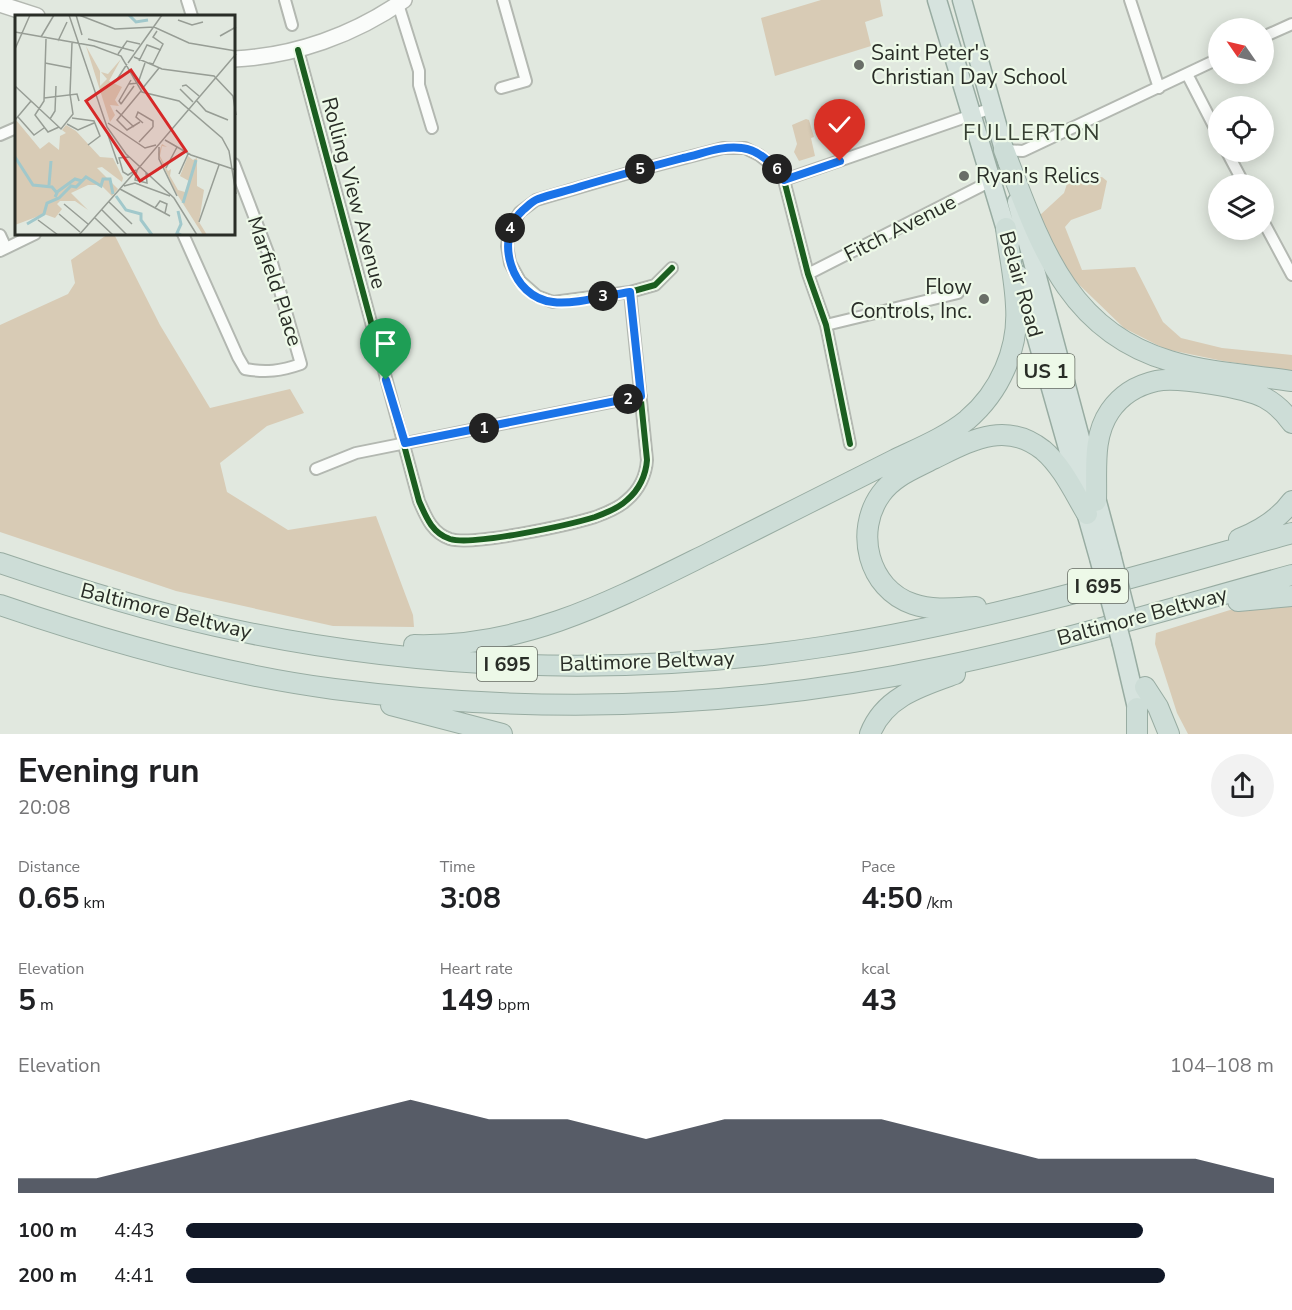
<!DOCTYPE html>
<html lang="en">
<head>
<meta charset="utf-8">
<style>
  :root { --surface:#fff; --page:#f2f2f2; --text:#202124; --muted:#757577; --accent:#111827 }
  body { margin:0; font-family:"Nunito Sans",sans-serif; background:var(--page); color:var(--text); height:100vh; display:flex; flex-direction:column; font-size:22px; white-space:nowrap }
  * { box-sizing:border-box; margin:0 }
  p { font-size:20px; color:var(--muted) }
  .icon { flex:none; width:33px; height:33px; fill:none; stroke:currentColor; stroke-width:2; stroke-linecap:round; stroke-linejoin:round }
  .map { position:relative; height:734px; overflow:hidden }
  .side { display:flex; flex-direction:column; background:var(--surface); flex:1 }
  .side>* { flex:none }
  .needle { width:39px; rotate:304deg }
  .controls { position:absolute; left:1208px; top:18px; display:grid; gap:12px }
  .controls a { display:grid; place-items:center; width:66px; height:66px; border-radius:50%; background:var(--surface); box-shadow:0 3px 15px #0003; font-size:30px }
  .pin { position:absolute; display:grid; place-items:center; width:51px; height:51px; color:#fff; margin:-62px -26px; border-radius:50% 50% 50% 0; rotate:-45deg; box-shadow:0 0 6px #0007 }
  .pin .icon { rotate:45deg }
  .km { position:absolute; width:30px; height:30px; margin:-15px; border-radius:50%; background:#222; color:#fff; font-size:16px; line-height:30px; text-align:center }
  .round { display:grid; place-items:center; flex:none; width:63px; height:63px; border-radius:32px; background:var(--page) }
  .headline { display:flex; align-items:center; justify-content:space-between; height:102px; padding:0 18px }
  h1 { font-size:33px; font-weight:700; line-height:45px }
  .metrics { display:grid; grid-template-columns:repeat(3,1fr); gap:9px; height:102px; padding:6px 18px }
  .metrics div { display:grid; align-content:center }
  .metrics b { font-size:30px; font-weight:700 }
  .metrics small { font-size:16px; font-weight:400 }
  .metrics p { font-size:16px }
  .chart { height:168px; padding:12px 18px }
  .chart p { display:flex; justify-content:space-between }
  .chart svg { width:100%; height:108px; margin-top:6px; fill:var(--accent); opacity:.7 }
  ul { padding:0 18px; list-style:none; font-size:20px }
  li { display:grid; grid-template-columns:96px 72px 1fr; align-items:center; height:45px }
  li i { height:15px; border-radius:8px; background:var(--accent) }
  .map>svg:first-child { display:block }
</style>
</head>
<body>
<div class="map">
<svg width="1292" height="734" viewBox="0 0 1292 734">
  <rect width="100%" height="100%" fill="#e1e8df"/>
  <!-- green -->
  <path fill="#d8cbb5" d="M821,0H880L883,16L865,22L871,46L775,76L761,18Z
    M806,119L809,120L814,137L811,138L815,156L799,161L794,152L797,144L792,125Z
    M1102,177L1107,181L1101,209L1071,220L1065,227L1082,270L1135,267L1163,322L1181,338L1222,348L1292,355V371L1223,361L1165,349L1124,328L1067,273L1039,216L1064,193L1068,181Z
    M108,234H114L160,325L210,408L290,389L304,413L267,426L220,463L227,492L288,530L376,516L413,615L414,627L333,626L176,591L0,532V325L68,294L75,283L71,260Z
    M1286,605L1292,606V734H1188L1177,713L1155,644L1156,633L1230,610Z"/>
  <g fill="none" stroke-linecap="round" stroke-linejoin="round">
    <defs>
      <path id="minor" d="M187,0L192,16
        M285,0L292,25
        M1130,0L1159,88
        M398,4L419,71V85L432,128
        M1263,37L1292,24
        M298,50L419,501C426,517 432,533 450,539C473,546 569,525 595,517C606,513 619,508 627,500C639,490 646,475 647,460L630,292
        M1187,74L1218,134
        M501,88L526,81L503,0
        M0,135L16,128
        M1004,150L1023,151L1218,59
        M1227,152L1244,184
        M784,180L992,108
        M1263,221L1292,275
        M183,234L238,357L245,369C266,373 281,371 301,364L272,263L234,164
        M0,235L6,248
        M0,251L35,234
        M672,268L655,285L630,292L553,302L537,296L520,281L510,263L507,246L508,238L510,227L520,212L536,200L642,169L723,148H745L759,155L776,168L784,180L808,274L826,325L850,444
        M808,274L991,181
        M826,325L958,293
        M316,469L356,453L641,396"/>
      <path id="secondary" d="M0,4L37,16
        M234,59C295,56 354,35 404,0"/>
      <path id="trunk" d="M937,0L1010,243
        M962,0L1008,164
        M1017,202L1111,554
        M1019,275L1099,558
        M1122,644L1137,708"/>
      <path id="motorway" d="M1004,150C1039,241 1066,331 1170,361C1209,373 1252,375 1292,381
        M1096,501C1097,470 1092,437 1110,411C1121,395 1138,385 1156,381C1176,376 1247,388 1265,398C1276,404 1285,413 1292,423
        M1239,539C1259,531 1279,519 1292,501
        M0,563C71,587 143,610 216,626C413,670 622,678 822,647C982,623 1137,576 1292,533
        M1238,601L1292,596
        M0,605C108,642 220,674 334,689C536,715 740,709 940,667C1058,643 1175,607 1292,575
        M976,607C956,608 933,611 913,604C868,589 854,531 881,494C894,476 914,469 933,459C970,441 1005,420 1043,450C1062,466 1074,492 1087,514
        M414,645C525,648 614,600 711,552C772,521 833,491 894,460C919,448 946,437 967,420C1000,392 1019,349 1016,306C1015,280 1009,254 1006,228
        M1145,687L1158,707L1169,734
        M391,705L502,734
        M870,734C884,697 921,686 955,674
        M1137,734V708"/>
    </defs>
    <!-- minor casing -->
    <use href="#minor" stroke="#b3b8b1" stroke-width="14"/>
    <!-- secondary casing -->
    <use href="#secondary" stroke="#b3b8b1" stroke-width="18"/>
    <!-- trunk casing -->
    <use href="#trunk" stroke="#98aca2" stroke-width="21"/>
    <!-- motorway casing -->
    <use href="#motorway" stroke="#98aca2" stroke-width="22"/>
    <!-- minor -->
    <use href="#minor" stroke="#fafcfa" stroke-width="10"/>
    <!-- secondary -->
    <use href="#secondary" stroke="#fafcfa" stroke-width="15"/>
    <!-- trunk -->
    <use href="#trunk" stroke="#d6e3de" stroke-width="18"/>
    <!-- motorway -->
    <use href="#motorway" stroke="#cdddd7" stroke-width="20"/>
    <defs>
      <path id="trunk-bridge" d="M1111,554L1126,613
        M1099,558L1122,644"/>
    </defs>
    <!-- trunk-bridge casing -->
    <use href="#trunk-bridge" stroke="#98aca2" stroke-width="21" stroke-linecap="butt"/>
    <!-- trunk-bridge -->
    <use href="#trunk-bridge" stroke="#d6e3de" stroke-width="18"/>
    <defs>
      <path id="cycleway" d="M298,50L419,501C426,517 432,533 450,539C473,546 569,525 595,517C606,513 619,508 627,500C639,490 646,475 647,460L630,292
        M672,268L655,285L630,292L553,302L537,296L520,281L510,263L507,246L508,238L510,227L520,212L536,200L642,169L723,148H745L759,155L776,168L784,180L808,274L826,325L850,444"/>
    </defs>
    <!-- cycleway casing -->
    <use href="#cycleway" stroke="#edf9e8" stroke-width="10"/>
    <!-- cycleway -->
    <use href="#cycleway" stroke="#1b5e20" stroke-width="6"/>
  </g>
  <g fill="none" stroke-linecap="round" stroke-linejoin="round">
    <defs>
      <path id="route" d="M386,380L405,443L641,396L630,292C609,295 573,305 553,302C511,298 493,237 523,210C528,206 532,201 538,199C552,194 567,191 582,186C616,176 649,167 683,158C702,154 722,145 742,148C760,150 775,166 784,180L840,161"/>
    </defs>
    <!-- route casing -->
    <use href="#route" stroke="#fff" stroke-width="12"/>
    <!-- route -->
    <use href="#route" stroke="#1a73e8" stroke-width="8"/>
  </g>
  <!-- markers -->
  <g fill="#696e67" stroke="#edf9e8" stroke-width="2">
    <circle cx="859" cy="65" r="6"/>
    <circle cx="964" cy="176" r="6"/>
    <circle cx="984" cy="299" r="6"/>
  </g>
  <g text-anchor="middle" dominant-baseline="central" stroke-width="4.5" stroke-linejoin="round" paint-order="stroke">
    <!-- shield labels -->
    <g fill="#edf9e8" stroke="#646a61" stroke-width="1.5">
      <rect x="1017.5" y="354" width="57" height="34" rx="4.5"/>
      <rect x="1068" y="569" width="60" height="34" rx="4.5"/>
      <rect x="477" y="647" width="60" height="34" rx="4.5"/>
    </g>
    <g font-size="20" font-weight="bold" fill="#292d27">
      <text x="1046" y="371">US 1</text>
      <text x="1098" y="586">I 695</text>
      <text x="507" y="664">I 695</text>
    </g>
    <!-- poi labels -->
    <g font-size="21" fill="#292d27" stroke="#edf9e8" text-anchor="start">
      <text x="871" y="53">Saint Peter's<tspan x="871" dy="24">Christian Day School</tspan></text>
      <text x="976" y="176">Ryan's Relics</text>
      <text x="972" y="287" text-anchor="end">Flow<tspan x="972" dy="24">Controls, Inc.</tspan></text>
    </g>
    <!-- street labels -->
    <g font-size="21" fill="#292d27" stroke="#edf9e8">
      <text transform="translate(354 193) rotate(75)">Rolling View Avenue</text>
      <text transform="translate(900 228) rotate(-27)">Fitch Avenue</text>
      <text transform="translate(275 281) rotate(72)">Marfield Place</text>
      <text transform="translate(1021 284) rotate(74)">Belair Road</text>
      <text transform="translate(166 611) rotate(14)">Baltimore Beltway</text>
      <text transform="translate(1142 616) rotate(-15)">Baltimore Beltway</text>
      <text transform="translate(647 661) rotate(-2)">Baltimore Beltway</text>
    </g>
    <!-- neighbourhood labels -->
    <g font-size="22" letter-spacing="1.5" fill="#363f32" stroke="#edf9e8">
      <text x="1032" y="133">FULLERTON</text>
    </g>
  </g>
  <!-- overview -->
  <g transform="translate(15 15)">
    <rect width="220" height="220" fill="#e1e8df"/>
    <path d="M71,31L85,56V71L92,64L86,57L93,59L106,44L94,66L107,72L100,85L104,91L95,90L100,100L95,107ZM1,105L25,134L34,127L44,135L45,121L51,118L47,115L51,110L61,116L85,142L98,143L108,163L107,167L87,152L82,153L103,174L97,181L86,170H73L56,178L73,195L60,186H45L42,189L47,194L40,203L29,199L0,210ZM147,129L152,132L147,131L145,141L153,156L156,154L155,161L163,175L170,177L174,166L165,161L173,141L178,145L182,143V171L189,175L184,207L192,220H188L160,176L143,139Z" fill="#d8cbb5"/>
    <path fill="none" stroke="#a1c8cb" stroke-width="3" d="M114,0L121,7L133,5M0,142L18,170L37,172L42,178L40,182M34,170L36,146M42,177L60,164L67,166M101,181L111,195L126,199V205L137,220M168,188L181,145M163,196L166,209L162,218L166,220M12,209L29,199L32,188L44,183L56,171L61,172L71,162L86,171L88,164H95L98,179"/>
    <path fill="none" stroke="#979d95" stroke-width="1.5" d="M54,0L92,112L111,139L159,183L182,220M61,0L67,20M64,0L100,14L139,12L174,28L221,36M163,5L177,10L188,7M0,17L79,31L106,41L127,77L164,86L207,123L214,136L221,179M205,21L221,12M26,22L39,0M31,24L29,86L20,100L33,117L44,112M73,24L119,36M43,26L52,7M0,34L15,0M103,39L112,26L125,29M119,42L147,54L199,61L218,81L221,100M124,46L132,30L146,35M30,48L56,53M113,48L147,0M134,48L138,49L148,29L138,22L142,16M101,66L112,49M114,69L123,68L130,48M0,71L46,114L58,99L55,79L57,28M167,71L171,70L184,81M127,74L144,53M165,74L178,87M29,83L62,79L64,86M182,86L191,96L213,105M106,89L104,86L116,65M106,89L119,71M101,95L119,112M3,102L19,120L29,113M57,103L79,106L85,121L73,130M35,104L40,96L41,71M0,105L16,86M125,107L112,115L102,105L126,76M93,108L130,133L141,130M128,108L121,102L123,97L138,106V112M52,109L63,115L79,108M92,117L103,149M150,125L176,140L221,155M124,127L138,112M144,132V144L162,181M114,142L104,143L108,157L113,160L121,155M151,153L162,132M131,157L132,168L120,165L122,155L221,39M164,159L173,139M109,171L120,168L155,181M105,174L155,201M94,187L117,209M49,189L73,209M140,193L145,186L152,189L150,198M87,195L112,220M44,199L65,217M80,203L98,220M23,205L43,220M184,207L204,150M64,220L119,158"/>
    <path fill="#d62828" fill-opacity="0.15" stroke="#d62828" stroke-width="3" d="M116,55L171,136L125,166L71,86Z"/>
    <rect width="220" height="220" fill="none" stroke="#292d27" stroke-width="3"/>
  </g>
</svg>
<div class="controls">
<a><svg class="needle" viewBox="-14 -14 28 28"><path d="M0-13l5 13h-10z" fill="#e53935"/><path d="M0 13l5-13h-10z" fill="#757577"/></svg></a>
<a><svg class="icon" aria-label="locate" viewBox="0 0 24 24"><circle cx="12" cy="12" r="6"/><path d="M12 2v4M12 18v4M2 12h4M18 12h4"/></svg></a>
<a><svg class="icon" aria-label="layers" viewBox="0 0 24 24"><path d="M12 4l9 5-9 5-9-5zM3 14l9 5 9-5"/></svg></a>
</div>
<div class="pin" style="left:386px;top:380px;background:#1e9e55"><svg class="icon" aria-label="arrive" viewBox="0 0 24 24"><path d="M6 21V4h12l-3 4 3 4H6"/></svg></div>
<div class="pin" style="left:840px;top:161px;background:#d93025"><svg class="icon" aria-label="check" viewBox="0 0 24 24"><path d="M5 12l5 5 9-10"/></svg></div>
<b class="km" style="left:484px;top:428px">1</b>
<b class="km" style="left:628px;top:399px">2</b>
<b class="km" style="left:603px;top:296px">3</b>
<b class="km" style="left:510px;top:228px">4</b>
<b class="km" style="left:640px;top:169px">5</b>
<b class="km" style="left:777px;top:169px">6</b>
</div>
<section class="side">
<div class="headline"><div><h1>Evening run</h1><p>20:08</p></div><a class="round"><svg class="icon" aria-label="share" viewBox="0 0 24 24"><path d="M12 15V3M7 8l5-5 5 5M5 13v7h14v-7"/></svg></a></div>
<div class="metrics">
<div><p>Distance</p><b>0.65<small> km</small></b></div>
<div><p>Time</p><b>3:08</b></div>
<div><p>Pace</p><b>4:50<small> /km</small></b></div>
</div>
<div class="metrics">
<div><p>Elevation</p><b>5<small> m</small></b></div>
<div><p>Heart rate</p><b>149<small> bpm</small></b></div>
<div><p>kcal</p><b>43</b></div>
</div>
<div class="chart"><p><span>Elevation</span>104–108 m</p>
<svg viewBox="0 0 160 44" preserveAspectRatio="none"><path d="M0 44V38L10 38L20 30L30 22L40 14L50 6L60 14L70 14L80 22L90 14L100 14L110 14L120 22L130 30L140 30L150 30L160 38V44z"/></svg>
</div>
<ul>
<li><b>100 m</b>4:43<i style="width:88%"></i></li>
<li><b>200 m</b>4:41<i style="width:90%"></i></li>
</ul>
</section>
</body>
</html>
